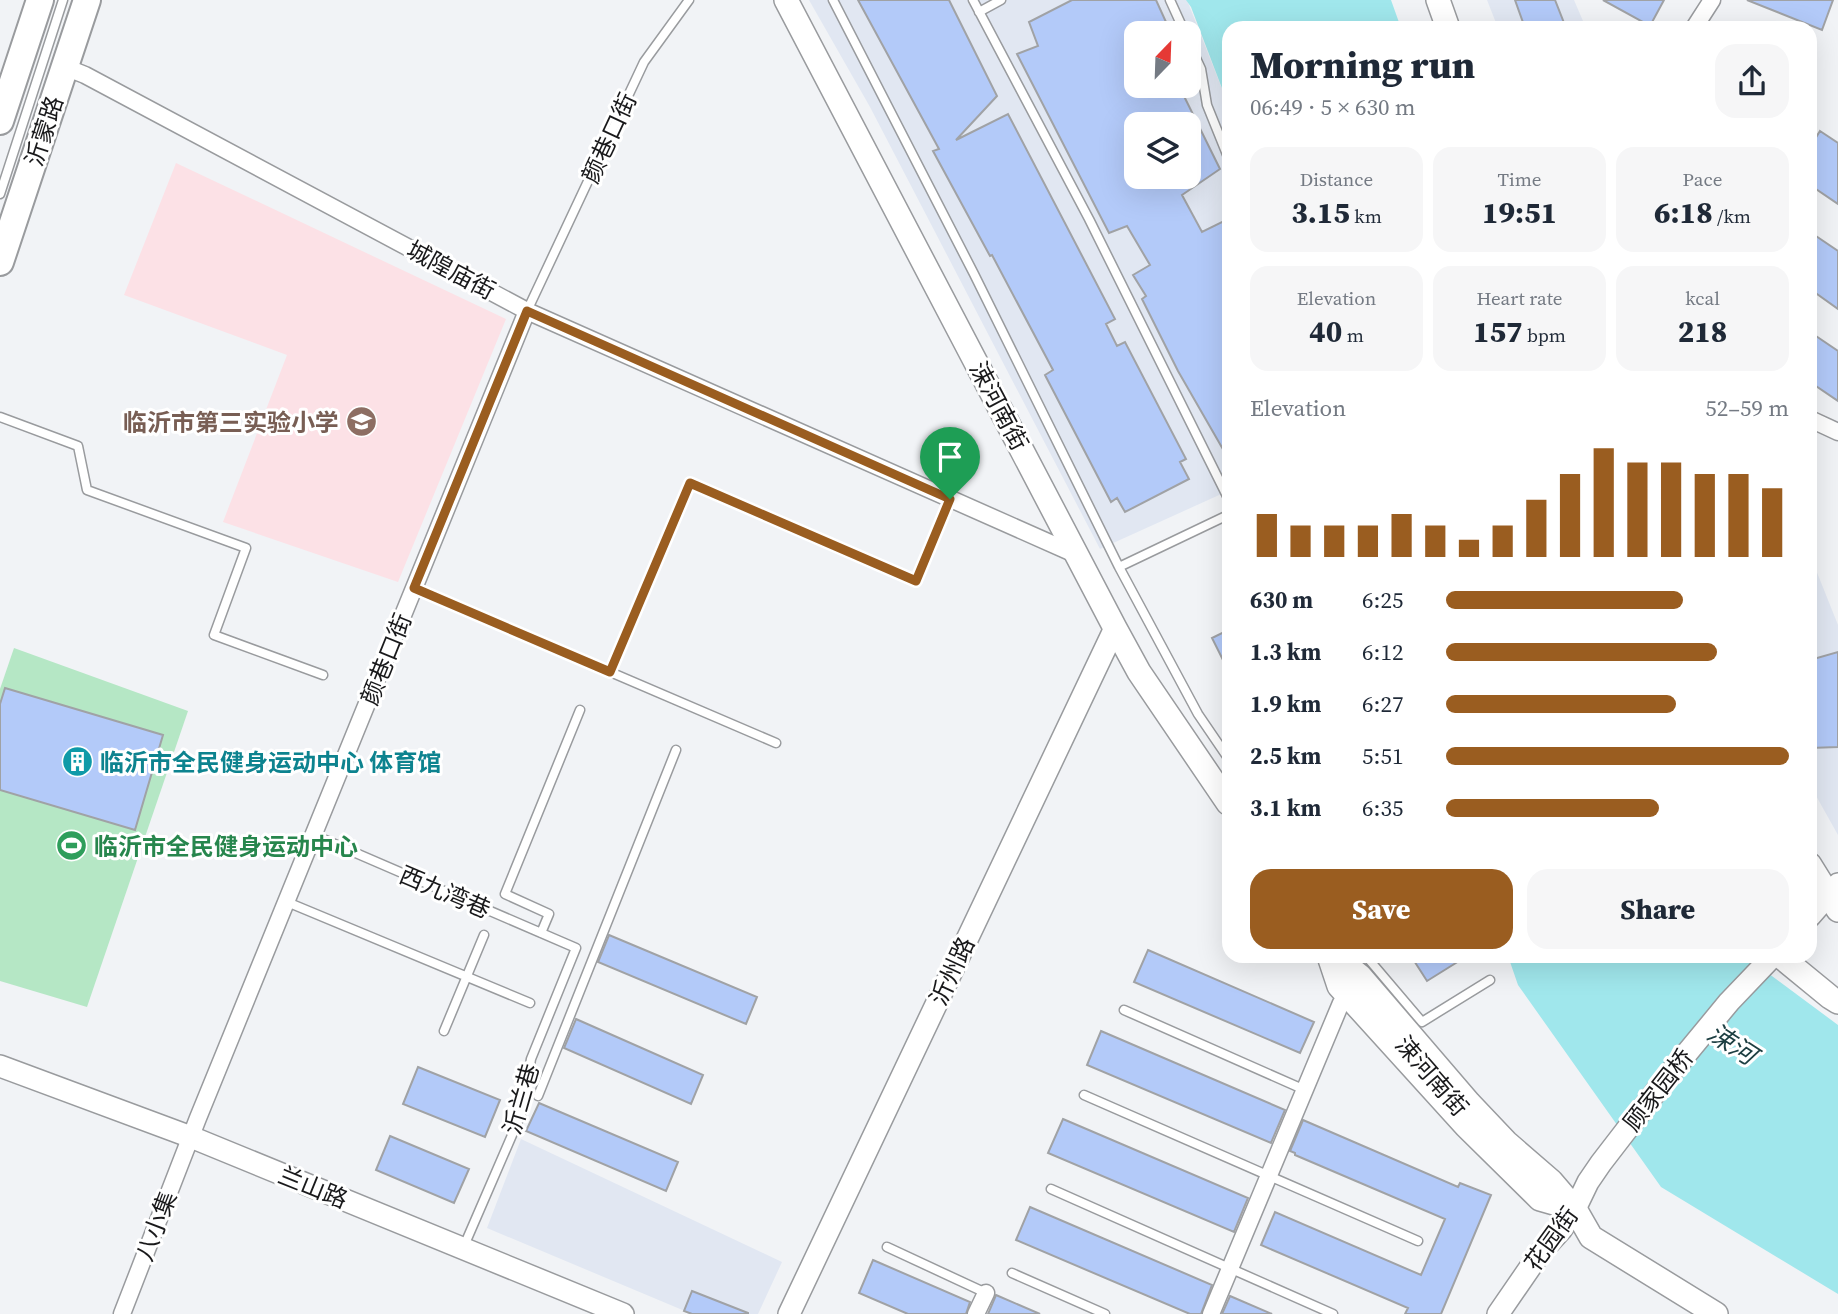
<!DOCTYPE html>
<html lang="en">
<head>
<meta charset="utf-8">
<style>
  :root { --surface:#fff; --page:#f6f6f7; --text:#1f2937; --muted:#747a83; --accent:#9a5d20 }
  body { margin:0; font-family:"Source Serif 4","Noto Sans SC",serif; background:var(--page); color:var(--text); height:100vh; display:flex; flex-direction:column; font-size:26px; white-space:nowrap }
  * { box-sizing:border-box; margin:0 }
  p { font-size:23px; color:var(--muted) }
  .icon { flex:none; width:38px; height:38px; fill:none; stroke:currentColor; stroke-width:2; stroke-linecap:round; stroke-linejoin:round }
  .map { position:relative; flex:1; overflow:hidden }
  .panel { position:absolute; left:1222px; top:21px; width:595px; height:942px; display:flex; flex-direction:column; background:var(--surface); border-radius:21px; box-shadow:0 7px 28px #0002 }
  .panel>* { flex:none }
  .needle { width:46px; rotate:23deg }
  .controls { position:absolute; left:1124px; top:21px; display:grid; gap:14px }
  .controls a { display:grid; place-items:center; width:77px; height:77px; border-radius:14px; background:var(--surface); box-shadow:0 7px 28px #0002; font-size:35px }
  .pin { position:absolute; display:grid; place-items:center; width:60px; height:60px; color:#fff; margin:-72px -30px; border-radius:50% 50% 50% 0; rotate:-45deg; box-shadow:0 0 7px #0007 }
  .pin .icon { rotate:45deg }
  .round { display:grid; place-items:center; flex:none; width:74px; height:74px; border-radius:21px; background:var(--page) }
  .head { display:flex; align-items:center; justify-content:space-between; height:119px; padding:0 28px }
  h1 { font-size:38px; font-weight:800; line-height:52px }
  .figures { display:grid; grid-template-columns:repeat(3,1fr); gap:10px; height:119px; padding:7px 28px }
  .figures div { display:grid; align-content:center; border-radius:18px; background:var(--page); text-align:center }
  .figures b { font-size:30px; font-weight:800 }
  .figures small { font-size:19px; font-weight:400 }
  .figures p { font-size:19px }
  .chart { height:196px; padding:14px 28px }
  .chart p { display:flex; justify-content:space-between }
  .chart svg { width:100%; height:126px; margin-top:7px; stroke:var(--accent); stroke-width:6 }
  .action { display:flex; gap:14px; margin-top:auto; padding:14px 28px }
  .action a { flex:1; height:80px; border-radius:21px; background:var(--accent); color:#fff; font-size:28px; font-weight:800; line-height:80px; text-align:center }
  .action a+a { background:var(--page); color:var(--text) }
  ul { padding:0 28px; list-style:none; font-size:23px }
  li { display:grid; grid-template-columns:112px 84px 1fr; align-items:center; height:52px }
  li i { height:18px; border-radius:9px; background:var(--accent) }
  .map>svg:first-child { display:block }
</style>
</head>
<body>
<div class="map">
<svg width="1838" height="1314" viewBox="0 0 1838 1314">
  <rect width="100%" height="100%" fill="#f1f3f6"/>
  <!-- built -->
  <path fill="#e1e7f2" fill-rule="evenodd" d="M809,0H1187L1228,104V491L1100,549L870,107ZM1136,33H1188V86H1136ZM1136,124H1188V177H1136Z
    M1487,0H1574L1586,28H1498Z
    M1810,555L1838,625V835L1810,785Z
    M521,1139L782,1262L758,1314H692L487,1228Z"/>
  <!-- education -->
  <path fill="#fce1e6" d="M176,163L506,319L398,582L223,522L287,355L124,295Z"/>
  <!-- green -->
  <path fill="#b5e7c5" d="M14,648L188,711L87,1007L0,981V689Z"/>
  <!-- water -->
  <path fill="#a0e7ec" d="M1186,0H1391L1401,28H1228V104L1191,7Z
    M1508,956H1745L1838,1025V1294L1661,1187L1518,985Z"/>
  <!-- building -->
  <path fill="#b3caf9" stroke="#a0a2a5" stroke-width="2" fill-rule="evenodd" d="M858,0H949L997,96L956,140L1008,114L1115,319L1106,324L1117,346L1125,342L1186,459L1180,462L1189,479L1125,512L1117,498L1111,502L1045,375L1053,370L992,255L990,256L933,151L939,149Z
    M1072,0H1156L1171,33H1136V86H1179L1220,169L1182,195L1202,232L1228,219V458L1178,371L1142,299L1146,296L1133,275L1150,265L1127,226L1109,233L1017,54L1038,46L1029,22ZM1136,124H1188V177H1136Z
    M1515,0H1555L1566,28H1525Z
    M1603,0H1664L1650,26Z
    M1747,0H1833L1822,30Z
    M1820,131L1838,143V204L1810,185V147Z
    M1810,232L1838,251V309L1810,289Z
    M1810,332L1838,351V401L1810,382Z
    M1228,630V670L1212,638Z
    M1838,652V747L1810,748V660Z
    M5,688L163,735L135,830L0,790V704Z
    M609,935L757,997L746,1024L598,962Z
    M1148,950L1314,1022L1300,1053L1134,982Z
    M1411,956H1467L1427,981Z
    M576,1019L703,1075L691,1104L564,1048Z
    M1101,1031L1285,1110L1271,1143L1087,1065Z
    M418,1067L500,1100L485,1137L403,1104Z
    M539,1103L678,1162L666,1191L526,1131Z
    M1063,1119L1248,1198L1234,1232L1048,1153Z
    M1303,1120L1458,1187L1460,1183L1491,1195L1441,1314H1405L1408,1308L1261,1245L1275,1212L1421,1275L1445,1219L1295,1155V1153L1290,1151Z
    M390,1136L469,1169L454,1203L376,1170Z
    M1030,1207L1212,1285L1201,1314H1190L1016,1240Z
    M873,1260L970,1302L966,1314H908L859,1293Z
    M692,1291L748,1313V1314H692L684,1311Z
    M996,1295L1040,1314H988Z
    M1230,1296L1272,1314H1222Z"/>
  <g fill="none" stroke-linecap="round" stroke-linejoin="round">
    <defs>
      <path id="service" d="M833,0L974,274L1119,567L1198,714L1228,758
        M973,0L1089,219L1228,498
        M1170,0L1185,33
        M979,12L1001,0
        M1188,41L1201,69L1207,105L1228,157
        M0,194L63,0
        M527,311L644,62L689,0
        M0,417L78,446L87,490L246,548L214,635L323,675
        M1119,567L1228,515
        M414,588L776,743
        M610,672L689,483L916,581L950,499
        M314,835L576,948L531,1059L522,1112L464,1246
        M287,902L530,1003
        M541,933L549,914L505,894L580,710
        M1366,956L1422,1022L1490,980
        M1124,1010L1305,1090
        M444,1031L484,935
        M1084,1095L1418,1241
        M538,1096L676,750
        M1051,1189L1333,1314
        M887,1247L986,1293
        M1012,1273L1105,1314"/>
      <path id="minor" d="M1694,28L1712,0
        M65,67L85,75L527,311L1077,555
        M1810,419L1838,432
        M122,1314L198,1118L527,311
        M976,1314L986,1293
        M1211,1314L1341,1003"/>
      <path id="tertiary" d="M1810,916L1838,884
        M0,1066L191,1137L623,1314
        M789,1314L1115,628
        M1498,1314L1540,1253L1561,1230L1575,1209L1588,1182L1601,1163L1668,1076L1729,1002L1773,956"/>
      <path id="secondary" d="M786,0L1115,628L1139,672L1228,803
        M1438,0L1448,28
        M1810,865L1838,910
        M1329,956L1339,986L1466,1126L1540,1199L1575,1209
        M1335,956L1360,976L1469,1103L1506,1142L1551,1181L1575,1209L1591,1237L1716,1314
        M1780,956L1830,997L1838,1002"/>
      <path id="primary" d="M0,121L40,0
        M0,262L87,0"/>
    </defs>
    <!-- service casing -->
    <use href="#service" stroke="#999b9e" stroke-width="11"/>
    <!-- minor casing -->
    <use href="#minor" stroke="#999b9e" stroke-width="19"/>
    <!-- tertiary casing -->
    <use href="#tertiary" stroke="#999b9e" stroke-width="24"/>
    <!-- secondary casing -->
    <use href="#secondary" stroke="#999b9e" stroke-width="26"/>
    <!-- primary casing -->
    <use href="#primary" stroke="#999b9e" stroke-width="30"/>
    <!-- service -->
    <use href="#service" stroke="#fff" stroke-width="8"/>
    <!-- minor -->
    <use href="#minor" stroke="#fff" stroke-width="16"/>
    <!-- tertiary -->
    <use href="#tertiary" stroke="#fff" stroke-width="21"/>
    <!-- secondary -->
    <use href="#secondary" stroke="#fff" stroke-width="23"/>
    <!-- primary -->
    <use href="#primary" stroke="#fff" stroke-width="26"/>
  </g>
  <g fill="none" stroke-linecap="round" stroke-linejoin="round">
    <defs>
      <path id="route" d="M527,311L950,499L916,581L690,483L610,672L414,588Z"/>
    </defs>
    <!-- route casing -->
    <use href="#route" stroke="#fff" stroke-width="14"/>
    <!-- route -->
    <use href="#route" stroke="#9a5d20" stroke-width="9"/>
  </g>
  <!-- icons -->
  <defs>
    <symbol id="school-disc" viewBox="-11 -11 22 22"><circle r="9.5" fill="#8d6e63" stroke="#fff"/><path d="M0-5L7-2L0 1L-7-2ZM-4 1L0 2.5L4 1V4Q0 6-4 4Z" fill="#fff"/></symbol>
    <symbol id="building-disc" viewBox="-11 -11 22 22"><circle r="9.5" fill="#0f9aa8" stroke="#fff"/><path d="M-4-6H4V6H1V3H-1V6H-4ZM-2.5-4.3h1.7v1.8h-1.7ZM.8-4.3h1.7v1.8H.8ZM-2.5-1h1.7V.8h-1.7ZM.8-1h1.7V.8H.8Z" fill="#fff"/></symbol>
    <symbol id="stadium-disc" viewBox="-11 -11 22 22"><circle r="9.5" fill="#2e9e5b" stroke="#fff"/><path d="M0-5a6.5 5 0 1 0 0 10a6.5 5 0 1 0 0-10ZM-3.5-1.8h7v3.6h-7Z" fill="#fff"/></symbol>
  </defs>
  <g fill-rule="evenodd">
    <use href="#school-disc" x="344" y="404" width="35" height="35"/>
    <use href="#building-disc" x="60" y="744" width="35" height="35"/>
    <use href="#stadium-disc" x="54" y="828" width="35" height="35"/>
  </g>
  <g text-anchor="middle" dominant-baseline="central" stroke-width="6" stroke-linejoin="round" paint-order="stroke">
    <!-- street labels -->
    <g font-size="24" fill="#19191b" stroke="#fff">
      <text transform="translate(44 131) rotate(-72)">沂蒙路</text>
      <text transform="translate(609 138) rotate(-65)">颜巷口街</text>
      <text transform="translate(451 270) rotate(28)">城隍庙街</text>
      <text transform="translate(999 406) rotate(62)">涑河南街</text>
      <text transform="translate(386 659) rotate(-68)">颜巷口街</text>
      <text transform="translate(445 892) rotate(23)">西九湾巷</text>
      <text transform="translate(952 971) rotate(-65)">沂州路</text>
      <text transform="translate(1432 1076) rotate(49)">涑河南街</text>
      <text transform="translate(1658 1090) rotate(-52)">顾家园桥</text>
      <text transform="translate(521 1099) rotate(-74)">沂兰巷</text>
      <text transform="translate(313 1187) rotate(22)">兰山路</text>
      <text transform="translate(156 1226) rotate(-69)">八小集</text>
      <text transform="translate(1551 1239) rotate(-54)">花园街</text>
    </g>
    <!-- education labels -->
    <g font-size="24" font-weight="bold" fill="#785e54" stroke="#fff" text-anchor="end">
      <text x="339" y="422">临沂市第三实验小学</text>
    </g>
    <!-- culture labels -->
    <g font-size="24" font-weight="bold" fill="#0d838f" stroke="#fff" text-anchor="start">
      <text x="100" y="762">临沂市全民健身运动中心 体育馆</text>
    </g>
    <!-- leisure labels -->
    <g font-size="24" font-weight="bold" fill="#27864d" stroke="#fff" text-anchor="start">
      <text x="94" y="846">临沂市全民健身运动中心</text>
    </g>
    <!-- water labels -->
    <g font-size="26" font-style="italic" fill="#1d3f42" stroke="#fff">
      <text transform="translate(1732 1044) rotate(33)">涑河</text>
    </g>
  </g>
</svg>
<div class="controls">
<a><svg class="needle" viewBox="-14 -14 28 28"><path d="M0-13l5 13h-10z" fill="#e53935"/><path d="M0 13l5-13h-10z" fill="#747a83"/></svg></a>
<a><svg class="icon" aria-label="layers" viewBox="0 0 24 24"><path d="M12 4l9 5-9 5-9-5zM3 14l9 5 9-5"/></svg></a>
</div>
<div class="pin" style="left:950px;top:499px;background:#1e9e55"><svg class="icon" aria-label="arrive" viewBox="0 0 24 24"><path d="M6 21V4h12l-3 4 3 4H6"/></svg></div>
<section class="panel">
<div class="head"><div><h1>Morning run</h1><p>06:49 · 5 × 630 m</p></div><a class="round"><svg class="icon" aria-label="share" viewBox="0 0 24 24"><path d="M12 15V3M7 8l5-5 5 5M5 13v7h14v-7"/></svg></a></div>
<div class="figures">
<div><p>Distance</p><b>3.15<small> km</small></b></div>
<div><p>Time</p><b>19:51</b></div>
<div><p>Pace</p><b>6:18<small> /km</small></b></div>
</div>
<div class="figures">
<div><p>Elevation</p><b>40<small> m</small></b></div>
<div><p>Heart rate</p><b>157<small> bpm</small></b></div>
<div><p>kcal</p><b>218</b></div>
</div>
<div class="chart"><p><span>Elevation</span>52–59 m</p>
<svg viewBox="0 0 160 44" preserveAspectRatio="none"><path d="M5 44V29M15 44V33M25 44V33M35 44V33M45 44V29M55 44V33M65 44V38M75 44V33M85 44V24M95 44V15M105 44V6M115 44V11M125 44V11M135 44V15M145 44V15M155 44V20"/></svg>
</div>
<ul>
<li><b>630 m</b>6:25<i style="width:69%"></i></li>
<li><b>1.3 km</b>6:12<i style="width:79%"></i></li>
<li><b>1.9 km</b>6:27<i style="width:67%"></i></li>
<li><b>2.5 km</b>5:51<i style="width:100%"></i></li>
<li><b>3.1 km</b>6:35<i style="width:62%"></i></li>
</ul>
<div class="action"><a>Save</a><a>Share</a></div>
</section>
</div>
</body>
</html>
